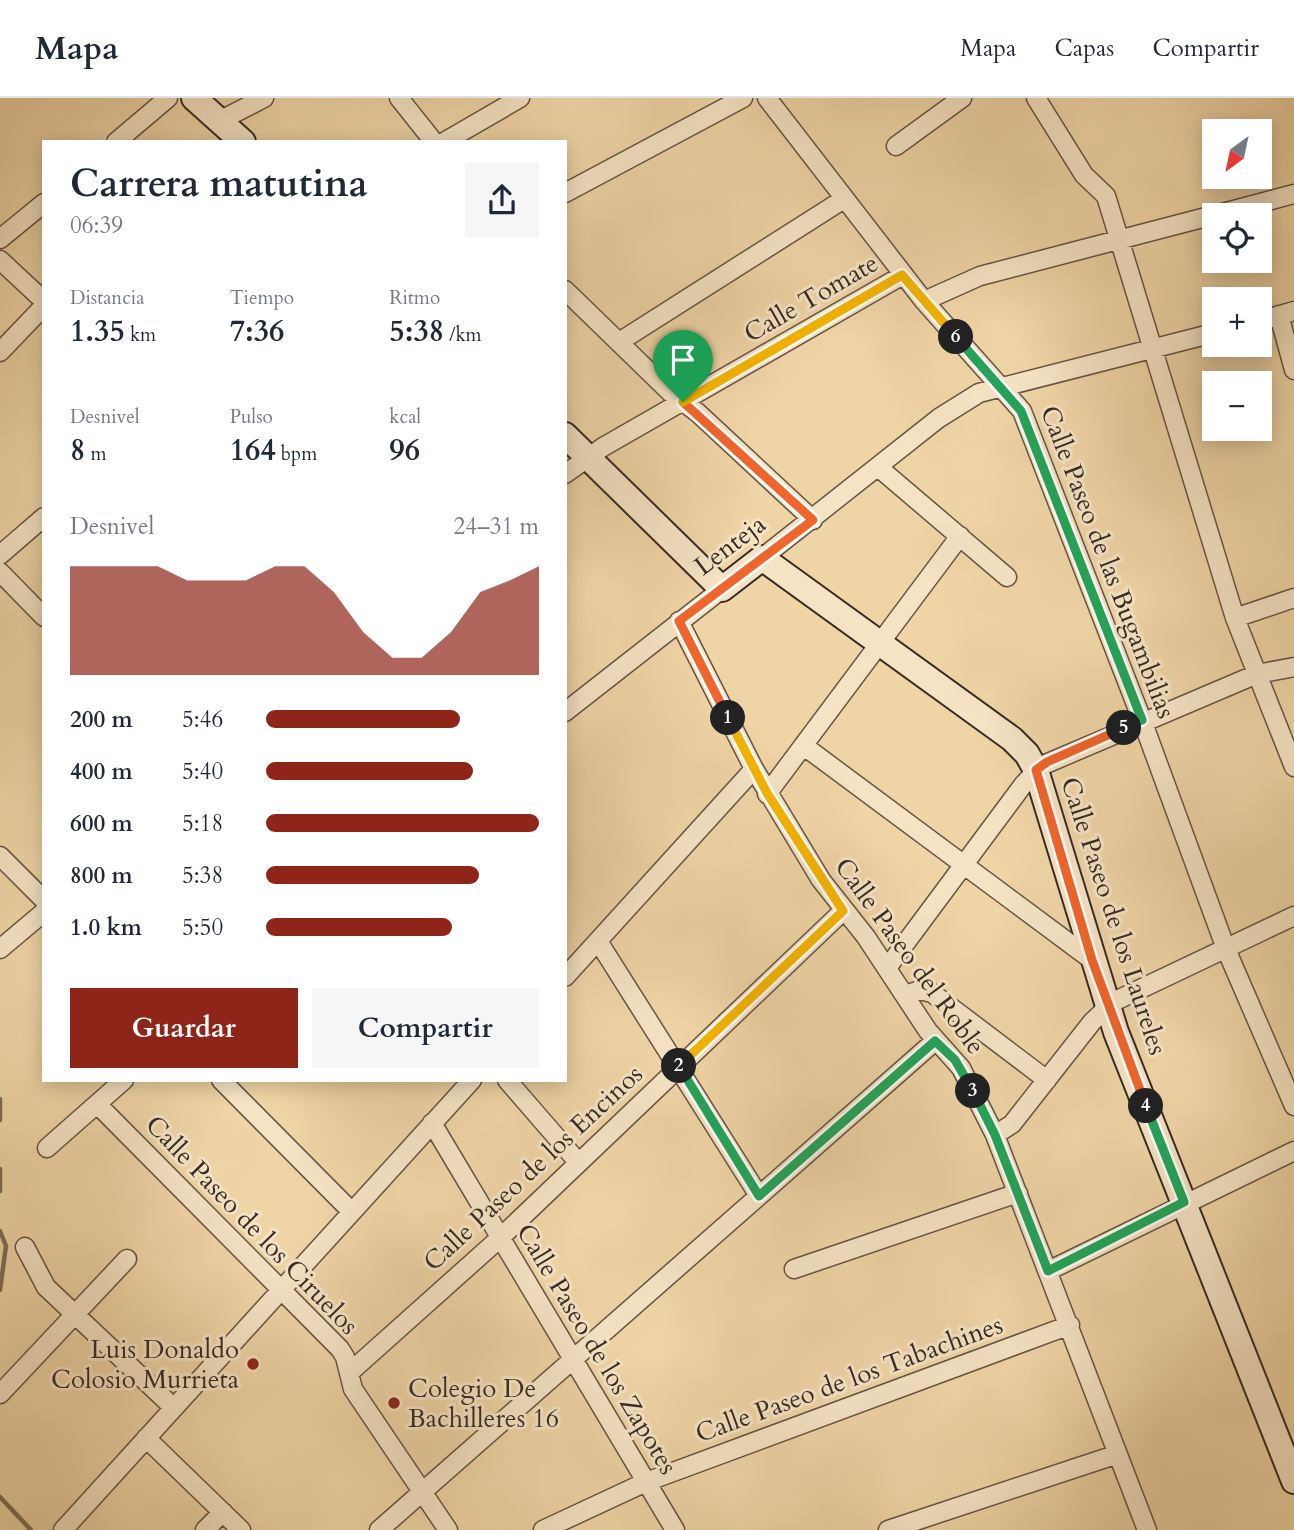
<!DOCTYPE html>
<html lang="es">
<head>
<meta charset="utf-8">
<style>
  :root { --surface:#fff; --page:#f6f6f7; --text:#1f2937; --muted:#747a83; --line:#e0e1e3; --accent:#8f2418 }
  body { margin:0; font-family:Cardo,serif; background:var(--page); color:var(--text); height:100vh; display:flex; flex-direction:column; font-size:26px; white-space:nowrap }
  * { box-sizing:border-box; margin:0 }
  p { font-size:23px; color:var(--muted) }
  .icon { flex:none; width:38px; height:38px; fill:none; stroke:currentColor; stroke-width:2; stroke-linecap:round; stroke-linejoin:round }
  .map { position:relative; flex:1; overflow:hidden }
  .panel { position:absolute; left:42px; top:42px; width:525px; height:942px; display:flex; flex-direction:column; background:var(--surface); border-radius:0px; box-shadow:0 4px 18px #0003 }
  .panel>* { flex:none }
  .needle { width:46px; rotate:213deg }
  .controls { position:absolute; left:1202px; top:21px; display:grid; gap:14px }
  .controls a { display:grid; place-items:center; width:70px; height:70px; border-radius:0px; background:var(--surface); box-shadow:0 4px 18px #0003; font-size:35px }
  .pin { position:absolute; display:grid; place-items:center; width:60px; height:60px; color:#fff; margin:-72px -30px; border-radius:50% 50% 50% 0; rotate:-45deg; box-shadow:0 0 7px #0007 }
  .pin .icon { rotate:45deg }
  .km { position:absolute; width:35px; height:35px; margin:-18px; border-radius:50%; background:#222; color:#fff; font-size:19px; line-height:35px; text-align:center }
  .round { display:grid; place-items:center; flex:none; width:74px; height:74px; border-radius:0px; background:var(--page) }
  .summary { display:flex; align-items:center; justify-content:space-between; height:119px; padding:0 28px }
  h1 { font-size:38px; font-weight:700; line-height:52px }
  .metrics { display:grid; grid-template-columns:repeat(3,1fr); gap:10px; height:119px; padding:7px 28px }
  .metrics div { display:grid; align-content:center }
  .metrics b { font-size:30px; font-weight:700 }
  .metrics small { font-size:19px; font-weight:400 }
  .metrics p { font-size:19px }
  .chart { height:196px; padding:14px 28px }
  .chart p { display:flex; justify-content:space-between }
  .chart svg { width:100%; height:126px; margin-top:7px; fill:var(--accent); opacity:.7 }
  .cta { display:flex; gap:14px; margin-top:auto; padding:14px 28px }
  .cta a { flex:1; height:80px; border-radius:0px; background:var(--accent); color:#fff; font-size:28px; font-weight:700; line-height:80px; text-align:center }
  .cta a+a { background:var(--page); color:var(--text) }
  ul { padding:0 28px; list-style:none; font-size:23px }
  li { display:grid; grid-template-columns:112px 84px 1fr; align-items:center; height:52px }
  li i { height:18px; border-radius:9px; background:var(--accent) }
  header { display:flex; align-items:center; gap:42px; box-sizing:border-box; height:98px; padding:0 35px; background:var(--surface); border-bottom:2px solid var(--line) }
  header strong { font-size:33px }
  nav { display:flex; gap:38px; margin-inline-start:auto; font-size:24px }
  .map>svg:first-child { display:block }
</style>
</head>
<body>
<header>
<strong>Mapa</strong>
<nav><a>Mapa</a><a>Capas</a><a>Compartir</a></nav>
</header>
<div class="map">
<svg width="1294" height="1432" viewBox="0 0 1294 1432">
  <rect width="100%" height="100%" fill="#efd4a5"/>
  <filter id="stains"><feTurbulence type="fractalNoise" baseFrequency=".00286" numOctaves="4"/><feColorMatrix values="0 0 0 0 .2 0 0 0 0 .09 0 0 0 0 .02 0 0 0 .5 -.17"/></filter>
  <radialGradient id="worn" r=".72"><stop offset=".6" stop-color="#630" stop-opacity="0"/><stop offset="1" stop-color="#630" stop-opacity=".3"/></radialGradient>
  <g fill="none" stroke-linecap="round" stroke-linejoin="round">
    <!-- stream -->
    <path stroke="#7f6d57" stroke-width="4.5" d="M0,1001V1022
      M0,1071V1093
      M0,1133L6,1148L0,1192
      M0,1399L31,1432"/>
    <defs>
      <path id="street" d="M399,0L434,44
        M767,0L924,203L1022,313L1142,622L1226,851L1294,1008
        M1036,0L1084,77L1106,98L1235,520L1294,669
        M219,23L264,0
        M116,44L168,0
        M444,44L520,0
        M896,48L962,0
        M565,95L743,0
        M1215,117L1294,96
        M0,141L44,105
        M0,162L44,203
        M565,192L670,294L698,315L813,422
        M924,203L980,178L1214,117
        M1279,217L1294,272
        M1260,223L1294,213
        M619,244L844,101
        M0,254L44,208
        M878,369L1007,479
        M565,376L603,349L903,177
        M0,457L44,419
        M762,460L939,320L979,295L1214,235
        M0,474L44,519
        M1235,520L1294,500
        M679,523L754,671L821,782L866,839L928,933L961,970L995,1037L1147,1432
        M565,614L722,491
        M804,648L1092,862
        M767,696L960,438
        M0,758L44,802
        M598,843L759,1098
        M0,851L44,814
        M887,870L1023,687L1041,668L1257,576L1294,569
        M565,879L754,671
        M905,897L920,892L932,895L1047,982
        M221,982L352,1114
        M507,982L578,1064
        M97,1006L340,1251L345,1259L353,1291L448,1432
        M432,1025L675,1432
        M995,1037L1012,1026L1092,924L1113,904L1294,818
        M47,1050L124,982
        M25,1149L46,1189L174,1310
        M794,1171L1018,1095
        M1048,1173L1294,1053
        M349,1275L500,1140L843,813
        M0,1296L127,1161
        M146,1340L241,1432
        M63,1432L472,982
        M205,1432L223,1414
        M379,1432L935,943
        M543,1432L646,1384L1070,1227
        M888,1432L1118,1356"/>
      <path id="secondary" d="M194,0L243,44
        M565,337L722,491L762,460L1012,641L1027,656L1036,672L1116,934L1294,1383"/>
    </defs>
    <!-- street casing -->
    <use href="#street" stroke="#645444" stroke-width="21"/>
    <!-- secondary casing -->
    <use href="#secondary" stroke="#362a24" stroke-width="28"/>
    <!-- street -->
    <use href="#street" stroke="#f5e3c4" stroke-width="18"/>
    <!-- secondary -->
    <use href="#secondary" stroke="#f5e3c4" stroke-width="24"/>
  </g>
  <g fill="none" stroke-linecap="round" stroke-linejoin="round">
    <defs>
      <path id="split-1" d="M683,304L813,422L679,523L728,620"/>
      <path id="split-2" d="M679,968L843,813L767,695L728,620"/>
      <path id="split-3" d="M679,968L759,1098L935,943L955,962L973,993"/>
      <path id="split-4" d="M973,993L995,1037L1048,1173L1184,1104L1146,1008"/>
      <path id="split-5" d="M1124,630L1047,664L1036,672L1092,862L1146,1008"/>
      <path id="split-6" d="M956,239L1021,313L1142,622L1124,630"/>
      <path id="split-7" d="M683,304L902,177L956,239"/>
    </defs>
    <!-- split-1 casing -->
    <use href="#split-1" stroke="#fff" stroke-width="14"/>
    <!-- split-2 casing -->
    <use href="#split-2" stroke="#fff" stroke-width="14"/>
    <!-- split-3 casing -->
    <use href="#split-3" stroke="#fff" stroke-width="14"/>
    <!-- split-4 casing -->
    <use href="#split-4" stroke="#fff" stroke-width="14"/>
    <!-- split-5 casing -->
    <use href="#split-5" stroke="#fff" stroke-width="14"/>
    <!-- split-6 casing -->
    <use href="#split-6" stroke="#fff" stroke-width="14"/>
    <!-- split-7 casing -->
    <use href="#split-7" stroke="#fff" stroke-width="14"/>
    <!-- split-1 -->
    <use href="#split-1" stroke="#f0652b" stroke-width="9"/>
    <!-- split-2 -->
    <use href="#split-2" stroke="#f5b400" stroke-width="9"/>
    <!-- split-3 -->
    <use href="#split-3" stroke="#22a559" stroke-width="9"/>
    <!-- split-4 -->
    <use href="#split-4" stroke="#22a559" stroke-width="9"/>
    <!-- split-5 -->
    <use href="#split-5" stroke="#f0652b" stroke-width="9"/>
    <!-- split-6 -->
    <use href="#split-6" stroke="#22a559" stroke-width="9"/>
    <!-- split-7 -->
    <use href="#split-7" stroke="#f5b400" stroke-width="9"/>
  </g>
  <!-- markers -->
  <g fill="#8f2418" stroke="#f5e3c4" stroke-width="2.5">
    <circle cx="253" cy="1266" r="7"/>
    <circle cx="394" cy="1305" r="7"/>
  </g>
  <g text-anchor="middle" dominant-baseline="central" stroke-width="6" stroke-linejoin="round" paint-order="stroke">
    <!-- street labels -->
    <g font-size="26" fill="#362a24" stroke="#f5e3c4">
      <text transform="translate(811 200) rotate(-30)">Calle Tomate</text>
      <text transform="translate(730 447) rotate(-37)">Lenteja</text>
      <text transform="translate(1108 464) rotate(69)">Calle Paseo de las Bugambilias</text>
      <text transform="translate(1114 818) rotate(72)">Calle Paseo de los Laureles</text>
      <text transform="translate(910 858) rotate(54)">Calle Paseo del Roble</text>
      <text transform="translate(533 1070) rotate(-43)">Calle Paseo de los Encinos</text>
      <text transform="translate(252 1127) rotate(46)">Calle Paseo de los Ciruelos</text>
      <text transform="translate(597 1251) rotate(59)">Calle Paseo de los Zapotes</text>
      <text transform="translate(849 1281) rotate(-20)">Calle Paseo de los Tabachines</text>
    </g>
    <!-- poi labels -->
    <g font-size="26" fill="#362a24" stroke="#f5e3c4" text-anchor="end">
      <text x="239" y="1251">Luis Donaldo<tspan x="239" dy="30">Colosio Murrieta</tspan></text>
      <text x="408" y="1290" text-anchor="start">Colegio De<tspan x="408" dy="30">Bachilleres 16</tspan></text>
    </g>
  </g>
  <rect width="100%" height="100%" filter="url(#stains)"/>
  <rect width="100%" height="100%" fill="url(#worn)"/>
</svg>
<div class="controls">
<a><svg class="needle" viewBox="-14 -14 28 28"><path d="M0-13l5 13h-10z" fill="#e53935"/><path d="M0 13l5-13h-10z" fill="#747a83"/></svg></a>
<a><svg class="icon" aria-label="locate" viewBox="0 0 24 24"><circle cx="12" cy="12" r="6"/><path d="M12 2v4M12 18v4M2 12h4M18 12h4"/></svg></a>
<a>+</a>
<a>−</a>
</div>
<div class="pin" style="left:683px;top:304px;background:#1e9e55"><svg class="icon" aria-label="arrive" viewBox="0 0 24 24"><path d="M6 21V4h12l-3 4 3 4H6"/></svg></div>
<b class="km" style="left:728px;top:620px">1</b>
<b class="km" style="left:679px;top:968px">2</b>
<b class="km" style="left:973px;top:993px">3</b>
<b class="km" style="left:1146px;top:1008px">4</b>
<b class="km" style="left:1124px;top:630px">5</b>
<b class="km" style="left:956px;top:239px">6</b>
<section class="panel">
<div class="summary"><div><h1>Carrera matutina</h1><p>06:39</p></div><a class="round"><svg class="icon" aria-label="share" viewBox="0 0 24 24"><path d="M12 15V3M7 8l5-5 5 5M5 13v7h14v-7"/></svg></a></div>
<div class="metrics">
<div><p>Distancia</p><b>1.35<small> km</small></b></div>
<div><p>Tiempo</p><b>7:36</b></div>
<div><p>Ritmo</p><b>5:38<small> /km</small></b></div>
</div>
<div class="metrics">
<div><p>Desnivel</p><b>8<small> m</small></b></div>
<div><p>Pulso</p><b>164<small> bpm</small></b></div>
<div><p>kcal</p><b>96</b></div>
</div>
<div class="chart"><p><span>Desnivel</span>24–31 m</p>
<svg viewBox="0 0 160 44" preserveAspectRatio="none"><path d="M0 44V6L10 6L20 6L30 6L40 11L50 11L60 11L70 6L80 6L90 15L100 29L110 38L120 38L130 29L140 15L150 11L160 6V44z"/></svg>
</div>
<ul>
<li><b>200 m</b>5:46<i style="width:71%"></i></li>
<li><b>400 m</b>5:40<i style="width:76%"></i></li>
<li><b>600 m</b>5:18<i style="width:100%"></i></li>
<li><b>800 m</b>5:38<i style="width:78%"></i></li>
<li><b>1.0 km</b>5:50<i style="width:68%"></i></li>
</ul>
<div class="cta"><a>Guardar</a><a>Compartir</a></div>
</section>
</div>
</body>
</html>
